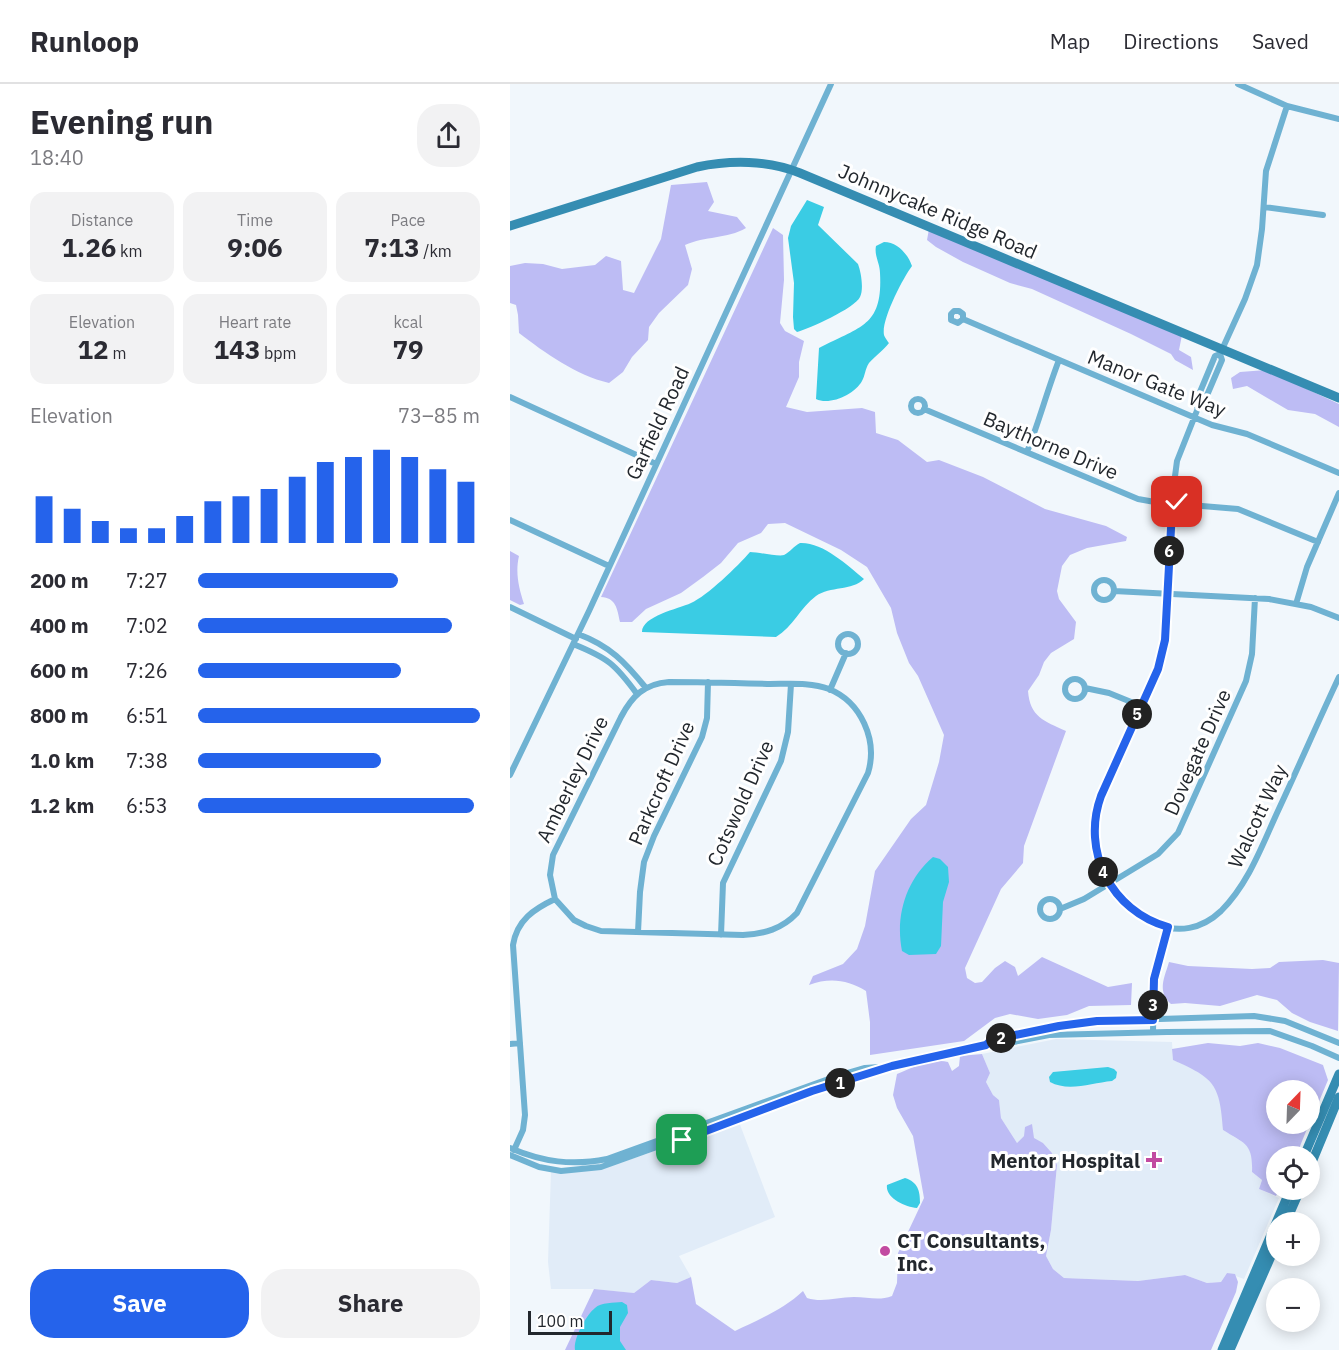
<!DOCTYPE html>
<html lang="en">
<head>
<meta charset="utf-8">
<style>
  :root { --surface:#fff; --page:#f2f2f3; --text:#2b2b33; --muted:#7c7c81; --line:#e1e1e2; --accent:#2563eb }
  body { margin:0; font-family:"IBM Plex Sans",sans-serif; background:var(--page); color:var(--text); height:100vh; display:flex; flex-direction:column; font-size:22px; white-space:nowrap }
  * { box-sizing:border-box; margin:0 }
  p { font-size:20px; color:var(--muted) }
  .icon { flex:none; width:33px; height:33px; fill:none; stroke:currentColor; stroke-width:2; stroke-linecap:round; stroke-linejoin:round }
  .map { position:relative; flex:1; overflow:hidden }
  .details { display:flex; flex-direction:column; background:var(--surface); width:510px }
  .details>* { flex:none }
  .needle { width:39px; rotate:23deg }
  .fabs { position:absolute; left:756px; top:996px; display:grid; gap:12px }
  .fabs a { display:grid; place-items:center; width:54px; height:54px; border-radius:50%; background:var(--surface); box-shadow:0 3px 15px #0003; font-size:30px }
  .scale { position:absolute; left:18px; bottom:15px; width:84px; box-sizing:border-box; padding-left:6px; border:3px solid #22272d; border-top:0; font-size:16px; line-height:21px; white-space:nowrap; color:#22272d; -webkit-text-stroke:4px #fff; paint-order:stroke }
  .pin { position:absolute; display:grid; place-items:center; width:51px; height:51px; color:#fff; margin:-26px; border-radius:12px; box-shadow:0 3px 9px #0006 }
  .km { position:absolute; width:30px; height:30px; margin:-15px; border-radius:50%; background:#222; color:#fff; font-size:16px; line-height:30px; text-align:center }
  .round { display:grid; place-items:center; flex:none; width:63px; height:63px; border-radius:24px; background:var(--page) }
  .head { display:flex; align-items:center; justify-content:space-between; height:102px; padding:0 30px }
  h1 { font-size:33px; font-weight:700; line-height:45px }
  .stats { display:grid; grid-template-columns:repeat(3,1fr); gap:9px; height:102px; padding:6px 30px }
  .stats div { display:grid; align-content:center; border-radius:15px; background:var(--page); text-align:center }
  .stats b { font-size:26px; font-weight:700 }
  .stats small { font-size:16px; font-weight:400 }
  .stats p { font-size:16px }
  .chart { height:168px; padding:12px 30px }
  .chart p { display:flex; justify-content:space-between }
  .chart svg { width:100%; height:108px; margin-top:6px; stroke:var(--accent); stroke-width:6 }
  .action { display:flex; gap:12px; margin-top:auto; padding:12px 30px }
  .action a { flex:1; height:69px; border-radius:24px; background:var(--accent); color:#fff; font-size:24px; font-weight:700; line-height:69px; text-align:center }
  .action a+a { background:var(--page); color:var(--text) }
  ul { padding:0 30px; list-style:none; font-size:20px }
  li { display:grid; grid-template-columns:96px 72px 1fr; align-items:center; height:45px }
  li i { height:15px; border-radius:8px; background:var(--accent) }
  header { display:flex; align-items:center; gap:36px; box-sizing:border-box; height:84px; padding:0 30px; background:var(--surface); border-bottom:2px solid var(--line) }
  header strong { font-size:28px }
  nav { display:flex; gap:33px; margin-inline-start:auto; font-size:21px }
  main { display:flex; flex:1; min-height:0 }
  .map>svg:first-child { display:block }
</style>
</head>
<body>
<header>
<strong>Runloop</strong>
<nav><a>Map</a><a>Directions</a><a>Saved</a></nav>
</header>
<main>
<section class="details">
<div class="head"><div><h1>Evening run</h1><p>18:40</p></div><a class="round"><svg class="icon" aria-label="share" viewBox="0 0 24 24"><path d="M12 15V3M7 8l5-5 5 5M5 13v7h14v-7"/></svg></a></div>
<div class="stats">
<div><p>Distance</p><b>1.26<small> km</small></b></div>
<div><p>Time</p><b>9:06</b></div>
<div><p>Pace</p><b>7:13<small> /km</small></b></div>
</div>
<div class="stats">
<div><p>Elevation</p><b>12<small> m</small></b></div>
<div><p>Heart rate</p><b>143<small> bpm</small></b></div>
<div><p>kcal</p><b>79</b></div>
</div>
<div class="chart"><p><span>Elevation</span>73–85 m</p>
<svg viewBox="0 0 160 44" preserveAspectRatio="none"><path d="M5 44V25M15 44V30M25 44V35M35 44V38M45 44V38M55 44V33M65 44V27M75 44V25M85 44V22M95 44V17M105 44V11M115 44V9M125 44V6M135 44V9M145 44V14M155 44V19"/></svg>
</div>
<ul>
<li><b>200 m</b>7:27<i style="width:71%"></i></li>
<li><b>400 m</b>7:02<i style="width:90%"></i></li>
<li><b>600 m</b>7:26<i style="width:72%"></i></li>
<li><b>800 m</b>6:51<i style="width:100%"></i></li>
<li><b>1.0 km</b>7:38<i style="width:65%"></i></li>
<li><b>1.2 km</b>6:53<i style="width:98%"></i></li>
</ul>
<div class="action"><a>Save</a><a>Share</a></div>
</section>
<div class="map">
<svg width="829" height="1266" viewBox="0 0 829 1266">
  <rect width="100%" height="100%" fill="#f1f7fc"/>
  <!-- built -->
  <path fill="#e1ecf8" d="M546,955L662,958L663,976L692,988L706,1005L712,1025L713,1046L739,1062L743,1071L742,1088L752,1096L749,1105L769,1114L734,1195L717,1189L711,1198L697,1199L675,1191L628,1197L554,1194L543,1185L536,1172L541,1146L547,1081L542,1069L533,1059L524,1055L514,1052L507,1059L491,1034L489,1016L483,1011L476,998L480,989L472,970Z
    M229,1038L265,1133L169,1172L181,1193L167,1199L141,1196L124,1209L83,1205H41L38,1178L41,1087L95,1084Z"/>
  <!-- green -->
  <path fill="#bdbcf4" d="M197,98L204,118L198,127L227,133L236,144C217,155 195,152 175,161L182,185L178,201L149,229L139,243L138,256L122,273L113,288L99,299C66,291 35,269 9,249L8,231L6,221L0,219V182L15,179L33,180L52,185L85,181L96,172L111,177L113,206L124,209L151,155L161,101Z
    M263,144L273,151L274,196L270,239L275,247L294,257L289,278V293L276,323L297,328L352,324L365,328L366,349L388,356L417,378L429,376L473,393L535,425L596,442L617,453L616,457L577,464L560,471L552,482L547,507L549,515L566,538L564,555L541,569L534,578L529,591L518,607C520,633 534,637 556,647L514,762L513,779L491,805L455,884L457,894L465,899L472,898L485,884L495,877L505,883L508,892L532,873L598,903L622,899L621,921L579,922L557,931L528,935L500,930L485,934L454,957L360,971V938L356,907C338,896 320,893 299,901L303,892L333,880L347,865L355,842L365,787L401,735L416,721L429,678L434,651L408,592L399,579L387,549L381,524L357,483L331,466L275,439L258,440L251,449L228,459L211,479L193,493L171,509L136,525L122,538H110C107,524 106,514 91,513Z
    M419,145L672,251L669,266L681,273L683,286L665,276L661,270L621,250L522,205L500,199L453,178L426,163L417,156Z
    M756,286L829,320V343L805,330L778,326L737,302L723,305L721,294L730,288Z
    M0,467L9,472C5,489 9,504 14,520L10,521L0,516Z
    M813,876L829,879L828,947L800,938L782,929L767,916L747,911L710,922L675,919L661,920C647,907 654,895 659,878L678,882L742,885L760,884L769,878Z
    M698,959L730,962L748,959L770,964L813,981L818,996L800,1039V1006H766V1040H799L786,1072H766V1106H769L766,1112L749,1105L752,1096L742,1088C743,1059 735,1060 713,1046C710,1000 704,994 663,976L662,965Z
    M472,970L480,989L476,998L483,1011L489,1016L491,1034L507,1059L514,1052L515,1043L522,1040L524,1054L533,1059L542,1069L547,1081L541,1146L536,1172L543,1185L554,1194L628,1197L675,1191L697,1199L711,1198L717,1189L725,1190L728,1198L726,1208L701,1266H55L84,1205L124,1209L141,1196L167,1199L181,1193L186,1220L225,1247C248,1236 274,1225 293,1207L297,1214C313,1219 327,1213 344,1213C358,1213 369,1217 382,1212L387,1199L388,1169L414,1114L403,1052L387,1024L383,1011L387,990C402,984 422,974 438,978L442,987L449,982L450,972Z"/>
  <!-- water -->
  <path fill="#3acce4" d="M297,116L314,123L308,141L348,180C351,188 354,205 350,213C345,224 299,245 287,248L284,245L283,233L284,199L278,154L281,142Z
    M374,158C387,158 398,170 402,182C393,194 371,236 374,251C374,252 378,258 379,259C374,266 365,272 359,279C355,285 355,292 352,297C345,310 320,322 306,315L309,264C350,242 373,243 370,189C370,179 364,172 366,162Z
    M290,459C313,458 337,481 354,495C342,507 320,502 306,512C290,524 283,543 266,553L132,548C132,532 168,525 181,519C197,512 228,482 240,468C248,468 269,473 274,471C280,468 284,462 290,459Z
    M423,773L430,775L438,783L439,798L433,818L431,862L426,870L399,871L392,867C385,832 396,796 423,773Z
    M598,983L604,985L607,988L606,994L602,997C582,999 558,1008 540,998L539,993L543,988Z
    M395,1094C408,1098 410,1107 410,1119L407,1124C395,1123 375,1114 377,1101Z
    M112,1218L117,1221L118,1229L110,1243V1257L116,1266H65C63,1255 76,1231 85,1224C91,1218 104,1219 112,1218Z"/>
  <g fill="none" stroke-linecap="round" stroke-linejoin="round">
    <!-- street -->
    <path stroke="#6fb2d2" stroke-width="6" d="M728,0L777,22L829,35
      M754,123L813,131
      M453,235L448,239L441,236V230L444,227H449L453,230V235L702,341L737,350L829,389
      M710,270L735,215L747,181L752,145L756,87L777,22
      M0,313L146,380
      M401 322a7 7 0 1 1 14 0a7 7 0 1 1-14 0Z
      M414,325L628,415L656,420
      M517,368C529,338 537,307 549,276
      M662,415L667,377L688,324L692,323L712,276L710,270L705,272L685,320L688,324
      M668,420L728,425L808,458
      M662,426L655,556L648,585C634,614 621,643 608,672C600,690 590,708 586,727C577,773 602,819 644,839C668,850 692,845 711,827C738,800 751,764 767,729C788,684 808,638 829,593
      M0,436L99,482
      M584 506a10 10 0 1 1 20 0a10 10 0 1 1-20 0Z
      M604,507L759,515L801,523L829,534
      M786,520L797,483L829,409
      M0,523L66,555
      M68,550C100,562 115,578 136,604
      M328 560a10 10 0 1 1 20 0a10 10 0 1 1-20 0Z
      M63,560C98,574 105,580 127,610
      M555 605a10 10 0 1 1 20 0a10 10 0 1 1-20 0Z
      M159,598C193,598 226,599 260,600C279,600 301,598 319,605C351,618 368,656 358,689L287,829C272,845 254,850 233,851L91,847L76,842L64,836L45,815L40,791L43,771L111,633C122,612 134,600 159,598Z
      M575,604L599,609L631,622
      M320,606L336,569
      M0,691L79,527L321,0
      M530 825a10 10 0 1 1 20 0a10 10 0 1 1-20 0Z
      M550,825L574,815L648,770L668,749L736,597L742,570L745,514
      M128,848L130,808L134,778L144,752L192,653L197,634L198,598
      M211,851L213,799L271,677L278,648L281,600
      M643,948L644,895L658,843
      M0,960L10,959
      M477,960L481,956L502,951L549,942L587,937L744,932L775,937L829,959
      M0,1064C33,1078 62,1082 97,1075L324,993L355,984L369,983
      M4,1066L13,1046L15,1031L3,861C7,836 24,825 45,815
      M0,1071L29,1083L51,1087L91,1083L303,1007L382,982L476,961H488L539,951L657,948L760,947L802,962L829,974"/>
    <!-- secondary -->
    <path stroke="#358db2" stroke-width="9" d="M0,142L187,83C220,76 258,76 290,89L829,314
      M794,1072L829,990
      M800,1083L829,1013
      M776,1138L790,1106
      M712,1266L780,1106
      M720,1266L766,1161"/>
  </g>
  <g fill="none" stroke-linecap="round" stroke-linejoin="round">
    <defs>
      <path id="route" d="M172,1056L302,1007L382,982L467,963L476,961L481,956L549,942L587,937L643,936L644,895L658,843C601,827 571,767 591,712L648,585L655,556L662,426L667,423V418"/>
    </defs>
    <!-- route casing -->
    <use href="#route" stroke="#fff" stroke-width="12"/>
    <!-- route -->
    <use href="#route" stroke="#2563eb" stroke-width="8"/>
  </g>
  <!-- markers -->
  <g fill="#c24ba1" stroke="#fff" stroke-width="2">
    <path d="M641 1067h6v6h6v6h-6v6h-6v-6h-6v-6h6z"/>
    <circle cx="375" cy="1167" r="6"/>
  </g>
  <g text-anchor="middle" dominant-baseline="central" stroke-width="6" stroke-linejoin="round" paint-order="stroke">
    <!-- street labels -->
    <g font-size="20" fill="#22272d" stroke="#fff">
      <text transform="translate(428 127) rotate(23)">Johnnycake Ridge Road</text>
      <text transform="translate(647 299) rotate(22)">Manor Gate Way</text>
      <text transform="translate(147 339) rotate(-65)">Garfield Road</text>
      <text transform="translate(541 361) rotate(23)">Baythorne Drive</text>
      <text transform="translate(687 668) rotate(-66)">Dovegate Drive</text>
      <text transform="translate(62 695) rotate(-64)">Amberley Drive</text>
      <text transform="translate(151 699) rotate(-66)">Parkcroft Drive</text>
      <text transform="translate(230 719) rotate(-66)">Cotswold Drive</text>
      <text transform="translate(747 732) rotate(-65)">Walcott Way</text>
    </g>
    <!-- poi labels -->
    <g font-size="20" font-weight="bold" fill="#22272d" stroke="#fff" text-anchor="end">
      <text x="630" y="1076">Mentor Hospital</text>
      <text x="387" y="1156" text-anchor="start">CT Consultants,<tspan x="387" dy="23">Inc.</tspan></text>
    </g>
  </g>
</svg>
<div class="fabs">
<a><svg class="needle" viewBox="-14 -14 28 28"><path d="M0-13l5 13h-10z" fill="#e53935"/><path d="M0 13l5-13h-10z" fill="#7c7c81"/></svg></a>
<a><svg class="icon" aria-label="locate" viewBox="0 0 24 24"><circle cx="12" cy="12" r="6"/><path d="M12 2v4M12 18v4M2 12h4M18 12h4"/></svg></a>
<a>+</a>
<a>−</a>
</div>
<div class="scale">100 m</div>
<div class="pin" style="left:172px;top:1056px;background:#1e9e55"><svg class="icon" aria-label="arrive" viewBox="0 0 24 24"><path d="M6 21V4h12l-3 4 3 4H6"/></svg></div>
<div class="pin" style="left:667px;top:418px;background:#d93025"><svg class="icon" aria-label="check" viewBox="0 0 24 24"><path d="M5 12l5 5 9-10"/></svg></div>
<b class="km" style="left:330px;top:999px">1</b>
<b class="km" style="left:491px;top:954px">2</b>
<b class="km" style="left:643px;top:921px">3</b>
<b class="km" style="left:593px;top:788px">4</b>
<b class="km" style="left:627px;top:630px">5</b>
<b class="km" style="left:659px;top:467px">6</b>
</div>
</main>
</body>
</html>
